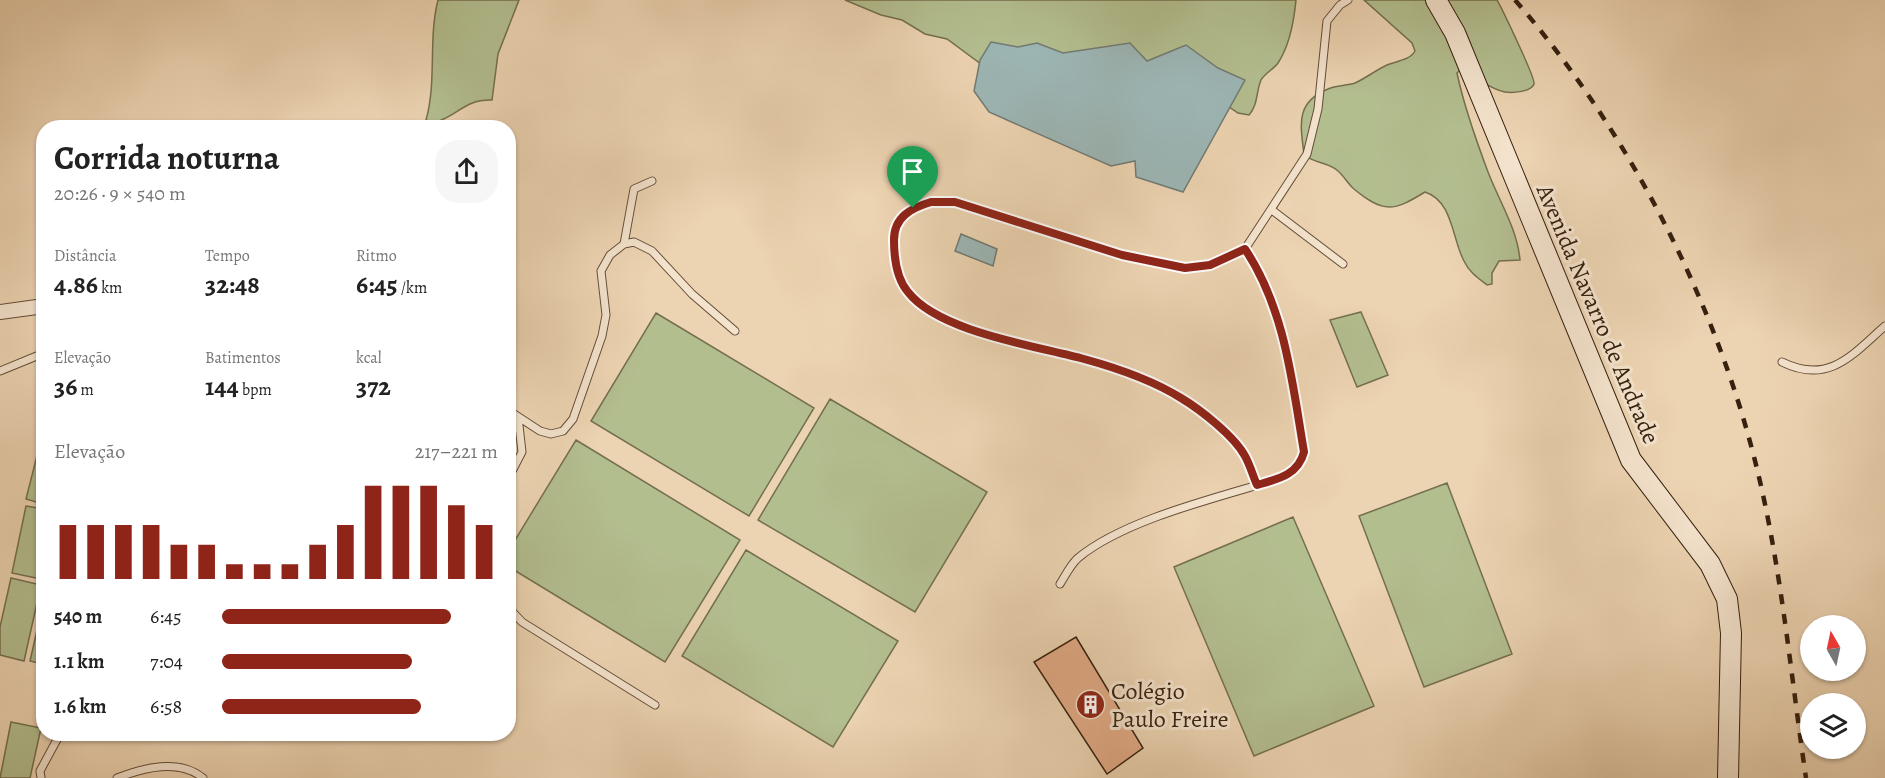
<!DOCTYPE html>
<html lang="pt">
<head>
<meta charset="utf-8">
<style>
  :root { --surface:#fff; --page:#f6f6f6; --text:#222; --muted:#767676; --accent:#8f2418 }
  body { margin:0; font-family:Alegreya,serif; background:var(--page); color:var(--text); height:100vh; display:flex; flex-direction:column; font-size:22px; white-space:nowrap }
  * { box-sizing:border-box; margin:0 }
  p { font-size:20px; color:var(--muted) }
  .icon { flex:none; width:33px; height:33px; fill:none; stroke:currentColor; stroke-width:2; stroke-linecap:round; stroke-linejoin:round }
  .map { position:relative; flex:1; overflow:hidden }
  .side { position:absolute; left:36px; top:120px; width:480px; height:621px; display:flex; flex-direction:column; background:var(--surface); border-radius:24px; box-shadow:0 2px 4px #0004 }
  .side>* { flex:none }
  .needle { width:39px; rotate:351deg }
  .buttons { position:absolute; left:1800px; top:615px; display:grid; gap:12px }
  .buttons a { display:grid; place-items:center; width:66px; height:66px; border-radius:50%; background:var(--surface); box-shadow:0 2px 4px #0004; font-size:30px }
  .pin { position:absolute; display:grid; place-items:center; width:51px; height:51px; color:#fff; margin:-62px -26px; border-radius:50% 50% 50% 0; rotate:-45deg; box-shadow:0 0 6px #0007 }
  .pin .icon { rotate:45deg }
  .round { display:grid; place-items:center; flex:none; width:63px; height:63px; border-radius:24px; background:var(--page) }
  .overview { display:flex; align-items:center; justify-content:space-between; height:102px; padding:0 18px }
  h1 { font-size:33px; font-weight:700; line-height:45px }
  .stats { display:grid; grid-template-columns:repeat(3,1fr); gap:9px; height:102px; padding:6px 18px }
  .stats div { display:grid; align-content:center }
  .stats b { font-size:26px; font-weight:700 }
  .stats small { font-size:16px; font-weight:400 }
  .stats p { font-size:16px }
  .chart { height:168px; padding:12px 18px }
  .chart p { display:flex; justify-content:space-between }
  .chart svg { width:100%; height:108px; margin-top:6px; stroke:var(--accent); stroke-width:6 }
  ul { padding:0 18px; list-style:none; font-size:20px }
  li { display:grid; grid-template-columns:96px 72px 1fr; align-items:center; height:45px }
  li i { height:15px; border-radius:8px; background:var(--accent) }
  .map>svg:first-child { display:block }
</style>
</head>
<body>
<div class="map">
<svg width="1885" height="778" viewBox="0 0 1885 778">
  <rect width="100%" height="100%" fill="#ecd3b1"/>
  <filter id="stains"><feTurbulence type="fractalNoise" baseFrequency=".00333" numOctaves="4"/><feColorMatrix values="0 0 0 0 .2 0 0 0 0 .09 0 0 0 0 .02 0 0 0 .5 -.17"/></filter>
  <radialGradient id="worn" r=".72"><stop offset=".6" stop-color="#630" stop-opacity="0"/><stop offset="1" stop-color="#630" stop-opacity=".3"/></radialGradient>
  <!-- green -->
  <path fill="#b3be8f" stroke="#746f4f" stroke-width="1.5" d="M438,0H519L498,54L492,100C464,99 457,117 433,123L426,120C437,81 428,39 438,0Z
    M845,0H1296C1294,21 1290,45 1278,63C1274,69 1265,73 1261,80C1256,92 1258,105 1249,115L1238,113L1210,94L985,67L947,39L925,34L902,20L881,15Z
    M1364,0H1497C1502,9 1536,79 1534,84C1531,92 1513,93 1505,92C1486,88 1476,74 1459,71L1457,73C1464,107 1476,140 1488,172C1499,201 1517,228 1520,260L1499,261L1492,273V284L1487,285C1478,278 1469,272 1464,261C1452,239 1453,201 1425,192C1394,211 1384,214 1354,189C1348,184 1344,176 1338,171C1330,163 1314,163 1304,155C1301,126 1294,103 1328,89C1336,85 1346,86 1355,83C1366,78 1376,70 1387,65C1397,61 1410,60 1415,51L1412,43Z
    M1361,312L1388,375L1357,387L1330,320Z
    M656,313L814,408L749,516L591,421Z
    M830,399L987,492L915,612L758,520Z
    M43,432V504L26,499Z
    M576,440L740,540L665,662L509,567V550Z
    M1447,483L1512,654L1424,687L1359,516Z
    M26,506L43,509L41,579L12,573Z
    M1293,517L1374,706L1254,756L1174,567Z
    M746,550L898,641L833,747L682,656Z
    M11,578L41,585L24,661L0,655V627Z
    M43,604L44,664H43L30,661Z
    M11,722L41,728L30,778H0Z"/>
  <!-- water -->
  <path fill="#9cb6b5" stroke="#737a73" stroke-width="1.5" d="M991,42L1018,47L1037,43L1063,53L1130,43L1147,61L1186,45L1218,68L1245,80L1183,192L1136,177L1135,161L1111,166L989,112L974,91L980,60Z
    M961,234L997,249L993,266L955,251Z"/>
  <!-- building -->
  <path fill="#e2aa85" stroke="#36200f" stroke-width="1.5" d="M1076,637L1143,748L1107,774L1034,662Z"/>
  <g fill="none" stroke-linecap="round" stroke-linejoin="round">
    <defs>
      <path id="lane" d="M1272,210L1343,264
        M624,244L634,189L652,181
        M1245,249L1210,265L1185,268L1122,255L955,202C940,202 924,200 911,209C885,227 891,268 907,291C912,298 922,304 928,309C959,330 995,337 1031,346C1100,363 1176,381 1227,435C1233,442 1241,448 1245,456C1250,465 1253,476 1257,485
        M1782,362C1829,385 1852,355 1885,326
        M0,371L44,353
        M508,410L540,431L551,434L563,431L573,419L602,336L606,315L601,271L610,255L624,244L634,242L652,251L692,294L735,331
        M508,479L522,452L518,417
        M1060,584C1065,576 1071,564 1078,558C1125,519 1220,497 1278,479C1292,472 1300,467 1304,452C1292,381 1285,309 1245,249L1307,154L1318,109L1327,21L1340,5L1348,0
        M508,607L522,622L655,705
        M41,778L40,771L60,734
        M117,778C143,768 179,758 203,778"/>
      <path id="street" d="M0,312L44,306"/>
      <path id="secondary" d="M1436,0L1455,33L1631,460L1710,564L1727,599L1731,633L1728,778"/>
    </defs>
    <!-- lane casing -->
    <use href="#lane" stroke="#644d38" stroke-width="9"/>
    <!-- street casing -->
    <use href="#street" stroke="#644d38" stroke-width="16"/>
    <!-- secondary casing -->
    <use href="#secondary" stroke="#36200f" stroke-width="22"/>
    <!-- lane -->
    <use href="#lane" stroke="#f3e2cc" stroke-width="7"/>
    <!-- street -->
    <use href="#street" stroke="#f3e2cc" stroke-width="14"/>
    <!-- secondary -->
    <use href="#secondary" stroke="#f3e2cc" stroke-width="20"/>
    <!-- rail -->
    <path stroke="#36200f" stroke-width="4.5" stroke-dasharray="10 10" stroke-linecap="butt" d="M1515,0C1628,130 1718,305 1758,473C1782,573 1791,677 1806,778"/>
  </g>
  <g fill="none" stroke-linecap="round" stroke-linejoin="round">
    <defs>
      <path id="route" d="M931,202H955L1122,255L1185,268L1210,265L1245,249C1285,309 1292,381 1304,452C1298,475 1278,479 1257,485C1253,476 1250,465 1245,456C1234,436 1201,410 1181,398C1152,380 1117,368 1084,359C1037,346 939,332 908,292C896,278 894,258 894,240C894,217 911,208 931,202Z"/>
    </defs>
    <!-- route casing -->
    <use href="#route" stroke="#fff" stroke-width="12"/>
    <!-- route -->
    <use href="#route" stroke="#8f2418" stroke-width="8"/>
  </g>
  <!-- icons -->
  <defs>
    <symbol id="building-disc" viewBox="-11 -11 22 22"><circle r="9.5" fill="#8f2418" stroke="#f3e2cc"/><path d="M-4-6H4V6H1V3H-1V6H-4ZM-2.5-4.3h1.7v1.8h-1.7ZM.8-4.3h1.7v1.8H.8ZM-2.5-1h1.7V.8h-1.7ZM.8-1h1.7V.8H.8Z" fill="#fff"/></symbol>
  </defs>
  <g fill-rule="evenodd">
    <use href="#building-disc" x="1074" y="688" width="33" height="33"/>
  </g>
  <g text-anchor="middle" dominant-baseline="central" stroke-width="6" stroke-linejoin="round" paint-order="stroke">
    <!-- street labels -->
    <g font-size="24" fill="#36200f" stroke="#f3e2cc">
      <text transform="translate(1598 314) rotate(67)">Avenida Navarro de Andrade</text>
    </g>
    <!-- poi labels -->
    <g font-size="24" fill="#36200f" stroke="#f3e2cc" text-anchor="start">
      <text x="1111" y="691">Colégio<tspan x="1111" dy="28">Paulo Freire</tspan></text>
    </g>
  </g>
  <rect width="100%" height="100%" filter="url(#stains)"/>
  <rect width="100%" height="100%" fill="url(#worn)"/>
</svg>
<div class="buttons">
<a><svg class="needle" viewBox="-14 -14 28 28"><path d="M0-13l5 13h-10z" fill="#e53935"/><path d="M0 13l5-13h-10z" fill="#767676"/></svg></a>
<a><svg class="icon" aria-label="layers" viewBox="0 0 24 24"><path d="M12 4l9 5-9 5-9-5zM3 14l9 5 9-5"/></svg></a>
</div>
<div class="pin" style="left:913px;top:208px;background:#1e9e55"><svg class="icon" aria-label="arrive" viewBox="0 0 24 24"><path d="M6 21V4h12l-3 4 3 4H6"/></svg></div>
<section class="side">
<div class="overview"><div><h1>Corrida noturna</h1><p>20:26 · 9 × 540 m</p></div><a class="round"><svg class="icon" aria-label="share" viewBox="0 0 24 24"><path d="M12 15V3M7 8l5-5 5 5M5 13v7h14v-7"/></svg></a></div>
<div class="stats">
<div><p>Distância</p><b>4.86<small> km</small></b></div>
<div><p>Tempo</p><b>32:48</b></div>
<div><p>Ritmo</p><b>6:45<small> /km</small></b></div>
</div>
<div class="stats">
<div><p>Elevação</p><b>36<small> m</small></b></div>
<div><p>Batimentos</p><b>144<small> bpm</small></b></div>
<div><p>kcal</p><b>372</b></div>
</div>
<div class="chart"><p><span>Elevação</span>217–221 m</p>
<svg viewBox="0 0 160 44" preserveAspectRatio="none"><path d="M5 44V22M15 44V22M25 44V22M35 44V22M45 44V30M55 44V30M65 44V38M75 44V38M85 44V38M95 44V30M105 44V22M115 44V6M125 44V6M135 44V6M145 44V14M155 44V22"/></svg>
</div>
<ul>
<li><b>540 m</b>6:45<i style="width:83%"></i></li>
<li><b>1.1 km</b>7:04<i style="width:69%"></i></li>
<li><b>1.6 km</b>6:58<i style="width:72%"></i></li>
</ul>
</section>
</div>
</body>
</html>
